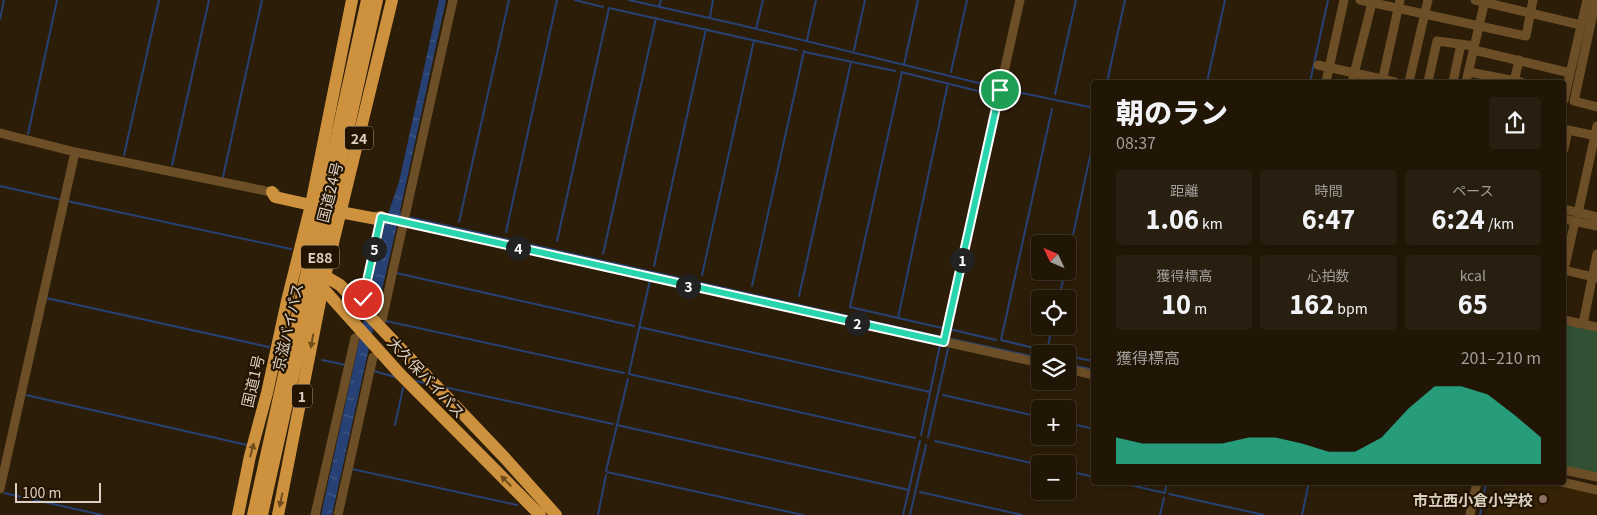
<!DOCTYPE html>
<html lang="ja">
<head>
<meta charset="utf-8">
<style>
  :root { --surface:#211606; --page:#291f10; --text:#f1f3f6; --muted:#a29f9b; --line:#3e3528; --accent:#29d5ad }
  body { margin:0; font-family:Georgia,"Noto Sans JP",serif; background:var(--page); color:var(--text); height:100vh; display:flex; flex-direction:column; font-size:19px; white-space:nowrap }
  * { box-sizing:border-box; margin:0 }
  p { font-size:16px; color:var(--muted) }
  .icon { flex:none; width:28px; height:28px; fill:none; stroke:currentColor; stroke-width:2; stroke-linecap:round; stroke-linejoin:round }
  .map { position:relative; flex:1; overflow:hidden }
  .details { position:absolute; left:1091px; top:80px; width:475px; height:405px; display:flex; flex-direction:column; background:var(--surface); border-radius:5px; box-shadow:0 2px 8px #0003,0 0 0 1px var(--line) }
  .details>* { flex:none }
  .needle { width:32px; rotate:314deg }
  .controls { position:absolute; left:1031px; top:235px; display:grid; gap:10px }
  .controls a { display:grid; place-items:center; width:45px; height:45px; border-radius:5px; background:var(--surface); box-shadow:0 2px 8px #0003,0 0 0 1px var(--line); font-size:25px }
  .scale { position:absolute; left:15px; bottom:12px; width:86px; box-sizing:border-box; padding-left:5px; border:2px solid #dad0c3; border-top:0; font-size:14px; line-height:18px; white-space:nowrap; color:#dad0c3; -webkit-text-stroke:4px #221401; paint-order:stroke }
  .pin { position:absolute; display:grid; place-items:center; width:42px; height:42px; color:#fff; margin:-21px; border:2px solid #fff; border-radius:50%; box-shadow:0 1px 5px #0007 }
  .km { position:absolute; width:25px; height:25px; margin:-12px; border-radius:50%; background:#222; color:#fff; font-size:14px; line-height:25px; text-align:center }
  .round { display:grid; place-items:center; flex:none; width:52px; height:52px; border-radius:5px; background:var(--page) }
  .overview { display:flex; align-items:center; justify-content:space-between; height:85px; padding:0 25px }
  h1 { font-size:28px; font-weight:800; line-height:38px }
  .stats { display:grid; grid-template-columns:repeat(3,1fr); gap:8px; height:85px; padding:5px 25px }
  .stats div { display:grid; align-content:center; border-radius:5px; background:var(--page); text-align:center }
  .stats b { font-size:25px; font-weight:800 }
  .stats small { font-size:14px; font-weight:400 }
  .stats p { font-size:14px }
  .chart { height:140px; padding:10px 25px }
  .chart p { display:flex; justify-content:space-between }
  .chart svg { width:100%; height:90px; margin-top:5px; fill:var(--accent); opacity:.7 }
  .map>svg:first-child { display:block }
</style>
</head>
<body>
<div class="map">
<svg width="1597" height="515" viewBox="0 0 1597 515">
  <defs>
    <pattern id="water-ripples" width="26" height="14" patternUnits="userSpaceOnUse" patternTransform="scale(1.25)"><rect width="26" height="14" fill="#274174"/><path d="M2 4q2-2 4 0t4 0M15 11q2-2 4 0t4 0" fill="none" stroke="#465b86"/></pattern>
  </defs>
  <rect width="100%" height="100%" fill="#2c1d08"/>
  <!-- built -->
  <path fill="#362306" d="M1505,483H1546L1597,494V515H1486L1491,492L1503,494Z"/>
  <!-- garden -->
  <path fill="#315034" d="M1564,324L1597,331V475L1564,467Z"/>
  <!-- water -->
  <path fill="url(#water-ripples)" d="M439,0H446L400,211L402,212L397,225L378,307L332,515H321L385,223L399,182Z"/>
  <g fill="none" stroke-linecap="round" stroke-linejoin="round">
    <!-- stream -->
    <path stroke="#274174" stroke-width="2" d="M575,0L603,7
      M629,0L736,24L999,88
      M659,7L661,0
      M609,8L797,50
      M710,17L713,0
      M0,19L4,0
      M756,29L763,0
      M807,40L816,0
      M854,50L865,0
      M805,52L895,71
      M904,65L918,0
      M901,72L994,95
      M902,72L850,307L942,328
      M951,72L967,0
      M1107,82L1125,0
      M1207,82L1225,0
      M1310,82L1328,0
      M1003,89L1094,108
      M1055,94L1076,0
      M28,134L57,0
      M124,155L159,0
      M172,165L209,0
      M223,177L262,0
      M0,186L62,200
      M67,201L291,249
      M408,217L942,337
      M459,222L509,0
      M506,232L557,0
      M557,241L609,8
      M603,254L656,18
      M1068,258L1094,138
      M654,266L706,29
      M396,273L634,326
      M702,275L754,40
      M752,286L804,51
      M799,296L851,62
      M46,298L269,347
      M1059,299L1065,271
      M898,318L948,83
      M386,321L624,373
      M639,327L930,392
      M949,329L996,340
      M947,338L1040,358
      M1001,340L1052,109
      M1001,340L1059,354
      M1047,351L1052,326
      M1068,356L1093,361
      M322,360L346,365
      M1068,364L1094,370
      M374,371L395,377
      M629,373L650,280
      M629,374L915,438
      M415,381L425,383
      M444,387L613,424
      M26,395L247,445
      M943,395L1040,417
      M1068,423L1094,429
      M395,425L403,388
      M617,425L909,490
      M921,435L940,345
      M928,437L948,349
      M935,441L1040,465
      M352,469L517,505
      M606,471L628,379
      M1068,471L1094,477
      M607,472L803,515
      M1117,482L1165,493
      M920,492L1022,515
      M1165,492L1167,482
      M4,493L102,515
      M1169,494L1264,515
      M598,515L606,475
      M903,515L920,441
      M910,515L926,445
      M1160,515L1164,498
      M1302,515L1309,482
      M1480,515L1486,482"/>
    <!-- minor -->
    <path stroke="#6d4f27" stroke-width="9" d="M1360,0L1526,36L1533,0
      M1475,0L1581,25
      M1596,0L1574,101L1597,107
      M1474,50L1570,73
      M1318,65L1395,82
      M1469,72L1521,82
      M1326,82L1344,0
      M1352,82L1372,3
      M1382,82L1400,0
      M1409,82L1428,0
      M1428,82L1437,41L1474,46
      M1453,82L1461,44
      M1466,82L1485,0
      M1514,82L1519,60
      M1564,100L1587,0
      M0,133L75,152L276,193
      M1564,149L1568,130L1597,136
      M1564,209L1597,217
      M1578,213L1597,126
      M376,216L1040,363
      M1564,219L1597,226
      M1564,270L1575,221
      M1564,270L1597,278
      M363,299L381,217
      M382,320L453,0
      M1564,320L1597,327
      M1583,324L1597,254
      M944,342L1020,0
      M1068,369L1094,375
      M1564,470L1597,477
      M1562,482L1597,490
      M0,489L75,152
      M315,515L355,338
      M338,515L373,357
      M1470,515L1477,482"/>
    <!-- highway -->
    <path stroke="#ce923e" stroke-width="12" d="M272,192L275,197L311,205
      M340,212L377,219L381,217
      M317,274L325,276L340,285L504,457L556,515
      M320,285L400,374L540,515
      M238,515L250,456L267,393L287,301L311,205L352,0
      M278,515L325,276L392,0"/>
    <!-- highway-bridge -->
    <path stroke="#ce923e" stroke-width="12" d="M253,515L367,0
      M262,515L377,0"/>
  </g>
  <!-- one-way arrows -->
  <defs><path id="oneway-solid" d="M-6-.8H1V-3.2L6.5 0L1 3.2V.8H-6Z" transform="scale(1.25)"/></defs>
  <g fill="#6f4d1c">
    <use href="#oneway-solid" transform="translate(312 341) rotate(101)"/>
    <use href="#oneway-solid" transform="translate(252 450) rotate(-75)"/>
    <use href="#oneway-solid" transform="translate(506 481) rotate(-135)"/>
    <use href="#oneway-solid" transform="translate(281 500) rotate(102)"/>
  </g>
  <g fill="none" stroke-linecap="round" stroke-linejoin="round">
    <defs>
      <path id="route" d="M363,299L381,217L944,342L1000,90"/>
    </defs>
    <!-- route casing -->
    <use href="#route" stroke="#fff" stroke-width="10"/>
    <!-- route -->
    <use href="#route" stroke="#29d5ad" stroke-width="6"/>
  </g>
  <!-- markers -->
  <circle fill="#8d6e63" stroke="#221401" stroke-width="2" cx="1543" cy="499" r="5"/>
  <g text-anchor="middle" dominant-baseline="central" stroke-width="4.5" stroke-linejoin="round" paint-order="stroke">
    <!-- shield labels -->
    <g fill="#221401" stroke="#a39889" stroke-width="1">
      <rect x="345" y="126.5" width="28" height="23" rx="4"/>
      <rect x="301" y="245.5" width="38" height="23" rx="4"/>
      <rect x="292" y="384.5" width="20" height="23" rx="4"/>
    </g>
    <g font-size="14" font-weight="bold" fill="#dad0c3">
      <text x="359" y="138">24</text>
      <text x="320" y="257">E88</text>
      <text x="302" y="396">1</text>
    </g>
    <!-- street labels -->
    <g font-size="15" fill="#dad0c3" stroke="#221401">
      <text transform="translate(329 192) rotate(-76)">国道24号</text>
      <text transform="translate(287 327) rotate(-77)">京滋バイパス</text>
      <text transform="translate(427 377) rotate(47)">大久保バイパス</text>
      <text transform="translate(252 381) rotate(-77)">国道1号</text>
    </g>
    <!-- poi labels -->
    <g font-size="15" font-weight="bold" fill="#dad0c3" stroke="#221401" text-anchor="end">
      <text x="1533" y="499">市立西小倉小学校</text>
    </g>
  </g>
</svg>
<div class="controls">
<a><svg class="needle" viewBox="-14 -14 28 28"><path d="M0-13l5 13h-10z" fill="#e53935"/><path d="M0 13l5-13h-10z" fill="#a29f9b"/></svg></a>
<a><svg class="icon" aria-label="locate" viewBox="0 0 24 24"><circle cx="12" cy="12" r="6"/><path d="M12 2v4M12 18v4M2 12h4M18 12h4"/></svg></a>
<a><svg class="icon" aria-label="layers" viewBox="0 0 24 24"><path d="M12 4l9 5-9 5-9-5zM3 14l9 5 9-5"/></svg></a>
<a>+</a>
<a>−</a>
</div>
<div class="scale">100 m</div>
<div class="pin" style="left:1000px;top:90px;background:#1e9e55"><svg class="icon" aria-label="arrive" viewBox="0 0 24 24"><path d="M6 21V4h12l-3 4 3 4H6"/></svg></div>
<div class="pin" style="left:363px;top:299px;background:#d93025"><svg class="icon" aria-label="check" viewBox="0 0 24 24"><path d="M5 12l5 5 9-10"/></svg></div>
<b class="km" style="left:962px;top:260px">1</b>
<b class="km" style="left:857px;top:323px">2</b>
<b class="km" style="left:688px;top:286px">3</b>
<b class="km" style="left:518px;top:248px">4</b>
<b class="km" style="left:374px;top:249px">5</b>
<section class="details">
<div class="overview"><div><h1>朝のラン</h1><p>08:37</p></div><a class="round"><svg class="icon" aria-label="share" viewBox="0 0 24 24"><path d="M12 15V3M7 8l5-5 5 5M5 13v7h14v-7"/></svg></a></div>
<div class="stats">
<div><p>距離</p><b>1.06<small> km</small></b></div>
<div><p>時間</p><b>6:47</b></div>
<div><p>ペース</p><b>6:24<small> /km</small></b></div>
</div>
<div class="stats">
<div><p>獲得標高</p><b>10<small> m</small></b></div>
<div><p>心拍数</p><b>162<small> bpm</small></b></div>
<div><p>kcal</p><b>65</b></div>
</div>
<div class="chart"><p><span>獲得標高</span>201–210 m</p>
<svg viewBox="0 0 160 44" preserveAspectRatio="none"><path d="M0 44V31L10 34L20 34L30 34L40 34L50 31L60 31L70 34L80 38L90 38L100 31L110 17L120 6L130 6L140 10L150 20L160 31V44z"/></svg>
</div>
</section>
</div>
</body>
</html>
